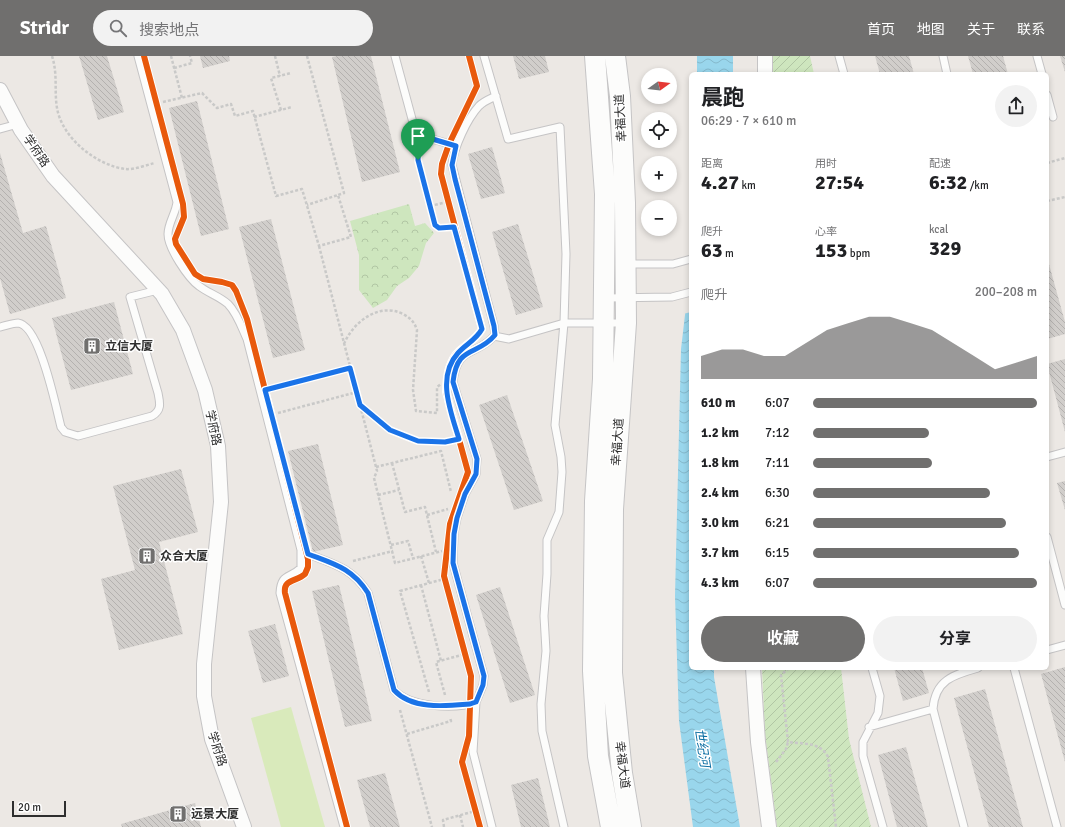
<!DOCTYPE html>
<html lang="zh">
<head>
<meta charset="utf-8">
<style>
  :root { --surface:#fff; --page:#f2f2f2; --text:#202124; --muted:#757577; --accent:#706f6e }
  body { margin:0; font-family:Signika,"Noto Sans SC",sans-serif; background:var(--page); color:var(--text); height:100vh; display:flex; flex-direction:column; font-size:15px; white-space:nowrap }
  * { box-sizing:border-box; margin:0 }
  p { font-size:13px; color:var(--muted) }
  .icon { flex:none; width:22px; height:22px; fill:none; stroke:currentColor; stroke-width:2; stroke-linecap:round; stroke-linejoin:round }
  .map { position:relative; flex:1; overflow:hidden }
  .details { position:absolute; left:689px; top:16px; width:360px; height:598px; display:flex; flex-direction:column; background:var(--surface); border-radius:6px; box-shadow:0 2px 6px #0003 }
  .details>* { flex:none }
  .needle { width:26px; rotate:75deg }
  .controls { position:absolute; left:641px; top:12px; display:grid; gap:8px }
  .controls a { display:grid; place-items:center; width:36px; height:36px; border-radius:50%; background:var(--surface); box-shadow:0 2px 6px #0003; font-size:20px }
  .scale { position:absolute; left:12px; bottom:10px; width:54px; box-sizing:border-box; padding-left:4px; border:2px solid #2e2e2e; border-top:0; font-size:11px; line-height:14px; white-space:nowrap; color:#2e2e2e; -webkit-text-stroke:3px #fff; paint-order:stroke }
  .pin { position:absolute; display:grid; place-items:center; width:34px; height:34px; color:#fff; margin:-41px -17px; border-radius:50% 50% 50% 0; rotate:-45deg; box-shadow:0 0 4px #0007 }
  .pin .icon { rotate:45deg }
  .round { display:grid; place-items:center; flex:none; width:42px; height:42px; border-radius:21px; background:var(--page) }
  .head { display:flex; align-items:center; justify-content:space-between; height:68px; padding:0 12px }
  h1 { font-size:22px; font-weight:700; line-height:30px }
  .figures { display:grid; grid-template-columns:repeat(3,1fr); gap:6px; height:68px; padding:4px 12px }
  .figures div { display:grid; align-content:center }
  .figures b { font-size:20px; font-weight:700 }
  .figures small { font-size:11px; font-weight:400 }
  .figures p { font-size:11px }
  .chart { height:112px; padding:8px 12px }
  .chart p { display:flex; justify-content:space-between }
  .chart svg { width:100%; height:72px; margin-top:4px; fill:var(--accent); opacity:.7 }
  .button { display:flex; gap:8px; margin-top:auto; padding:8px 12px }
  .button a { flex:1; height:46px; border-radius:24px; background:var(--accent); color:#fff; font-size:16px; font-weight:700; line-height:46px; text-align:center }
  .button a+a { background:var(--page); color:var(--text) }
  ul { padding:0 12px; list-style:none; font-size:13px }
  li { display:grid; grid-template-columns:64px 48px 1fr; align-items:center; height:30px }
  li i { height:10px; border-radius:5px; background:var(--accent) }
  header { display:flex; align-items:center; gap:24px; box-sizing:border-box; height:56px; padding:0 20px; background:var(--accent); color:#fff }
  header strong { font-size:19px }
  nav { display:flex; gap:22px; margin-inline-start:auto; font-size:14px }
  .search { width:280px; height:36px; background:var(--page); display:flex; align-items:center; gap:10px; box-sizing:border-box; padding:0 14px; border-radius:22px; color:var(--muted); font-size:15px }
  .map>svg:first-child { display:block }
</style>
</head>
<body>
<header>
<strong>Stridr</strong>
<div class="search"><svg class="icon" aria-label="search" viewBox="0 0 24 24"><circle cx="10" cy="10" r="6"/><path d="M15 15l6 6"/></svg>搜索地点</div>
<nav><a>首页</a><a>地图</a><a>关于</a><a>联系</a></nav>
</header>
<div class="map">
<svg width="1065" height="771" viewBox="0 0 1065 771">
  <defs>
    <pattern id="forest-crowns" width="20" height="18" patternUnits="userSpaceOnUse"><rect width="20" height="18" fill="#cee6be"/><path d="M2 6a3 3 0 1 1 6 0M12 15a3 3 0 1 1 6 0" fill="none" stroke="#b1c6a4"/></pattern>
    <pattern id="garden-furrows" width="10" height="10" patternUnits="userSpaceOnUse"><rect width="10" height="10" fill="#cee6be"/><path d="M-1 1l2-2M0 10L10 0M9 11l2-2" fill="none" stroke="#b1c6a4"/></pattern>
    <pattern id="water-waves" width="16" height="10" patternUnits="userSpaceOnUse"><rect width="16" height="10" fill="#99d6ec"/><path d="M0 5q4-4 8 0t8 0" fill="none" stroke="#84b8cb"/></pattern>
    <pattern id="building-back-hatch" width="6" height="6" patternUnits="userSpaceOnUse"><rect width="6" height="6" fill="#d1cecb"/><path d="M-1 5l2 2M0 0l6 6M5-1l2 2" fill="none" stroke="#b4b1af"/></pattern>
  </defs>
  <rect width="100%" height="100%" fill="#ece8e4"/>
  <!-- forest -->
  <path fill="url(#forest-crowns)" d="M409,148L415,170L425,167L434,177L426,187L419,210L409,222L397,230L387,244L373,252L359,234V199L350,165Z"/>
  <!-- garden -->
  <path fill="url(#garden-furrows)" d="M773,0H810L814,18H773Z
    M762,612H841L849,683L871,771H777L765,678Z"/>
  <!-- pitch -->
  <path fill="#d9eabb" d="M291,651L325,771H281L251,662Z"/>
  <!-- water -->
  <path fill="url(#water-waves)" d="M697,0H733V18H697Z
    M691,208V612H714V621L740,771H693L679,665L675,540L681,293Z"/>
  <!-- pier -->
  <path fill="#ece8e4" d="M691,206V256L683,258L689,208Z"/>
  <!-- building -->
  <path fill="url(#building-back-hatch)" d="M79,0H107L124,56L98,64Z
    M200,0H229L230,5L203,12Z
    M337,0H371L400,116L362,126L332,1Z
    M513,0H545L549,16L519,23Z
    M875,0H909L914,18H880Z
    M968,0H1003L1008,18H973Z
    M1060,0H1065V16Z
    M197,45L229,173L201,180L169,52Z
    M492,91L505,137L481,143L468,98Z
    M0,97L23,177L46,170L66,242L10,258L0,222Z
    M271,163L305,294L273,302L239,171Z
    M518,168L543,251L516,259L492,176Z
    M1047,201L1065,266V278L1047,283Z
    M114,246L133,318L71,334L52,262Z
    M1065,303V376L1047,308Z
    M507,339L543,445L514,454L479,349Z
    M318,388L343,489L313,496L288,395Z
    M181,413L198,476L159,486L183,578L119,594L101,523L135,514L113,430Z
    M1065,425V454L1057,427Z
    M339,529L372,665L345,671L312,535Z
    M500,531L535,639L510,647L476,539Z
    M275,568L289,620L263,627L248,575Z
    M1065,611V706L1041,618Z
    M894,612H922L929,637L903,645Z
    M985,633L1023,771H989L954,642Z
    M906,691L928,771H897L878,699Z
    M385,717L400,771H370L357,724Z
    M538,722L550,771H521L511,729Z
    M195,747L201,771H122L121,768Z"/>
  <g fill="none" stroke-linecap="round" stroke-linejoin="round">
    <defs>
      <path id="service" d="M138,0L177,146C176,157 168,167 168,178C168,192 188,222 199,230C208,237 219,240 228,248C237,257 242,272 247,283L301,494V512C290,523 281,517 280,537L344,771
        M395,0L415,74L419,79L456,90
        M484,0L508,83L560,71L566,198L564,267H625
        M839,0L844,18
        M943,0L947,18
        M1037,0L1042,18
        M1047,39L1053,61
        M0,73L18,68
        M626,208H673L691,203
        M606,242L672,241L691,236
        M0,271C5,270 13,267 18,267C40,269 56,352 61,371L65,376L78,380L152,360C162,354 160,347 158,337L130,241L158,234
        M494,280L509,283L564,267L555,369L561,401L562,416L559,456L547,484V518L544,560L546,595L541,648L542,675L564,771
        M1047,401L1065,396
        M1047,481L1065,549
        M308,498C334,508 352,512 368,537L394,634C410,651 454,654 476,646
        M1047,594L1065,589
        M872,612L880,640L878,657L863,686V700L883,771
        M1014,612L1057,771
        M869,671L933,653
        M492,771L473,696L476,646L483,629L484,620L453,507L454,477L457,462L465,438L476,418L477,403L453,326C457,288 477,301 495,279L494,270L452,109C454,91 467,63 479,50C484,45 490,43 496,40
        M964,771L933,653C935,624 953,619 978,612"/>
      <path id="minor" d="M765,0V18
        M0,34L21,74L53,120L162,238L183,274L205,334L218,390L221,446L204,608V640L212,683L244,771
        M753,612L758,686L769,771"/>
      <path id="secondary" d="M595,0L605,138L603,323L595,445L593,615L598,700L611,771
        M615,0L620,40L625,147L626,267L613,453L612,617L622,717L631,771"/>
    </defs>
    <!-- service casing -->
    <use href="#service" stroke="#c5c4c5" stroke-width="9"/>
    <!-- minor casing -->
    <use href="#minor" stroke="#c5c4c5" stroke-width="16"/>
    <!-- secondary casing -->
    <use href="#secondary" stroke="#c5c4c5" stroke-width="22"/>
    <!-- path -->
    <path stroke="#c9c9c8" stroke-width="2.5" stroke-dasharray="3 2" stroke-linecap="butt" d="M52,0C58,19 54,34 57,52C62,82 96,109 125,113C134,114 146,109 155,107
      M171,0L182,42
      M275,0L280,20
      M307,0L344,137L338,139
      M174,12L192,7L190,0
      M163,46L202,37L217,52L231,48L235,60L253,55L276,140L302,133L319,190L351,181L338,139L307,149
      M281,54L271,22L291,17
      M254,61L292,51
      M418,92V105L435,169L439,172L454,171
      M1047,107L1065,102
      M1047,145L1065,141
      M430,150L447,146
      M319,190L376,411L377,415L374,422L395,507L442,495
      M344,288C353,266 379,246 403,258C410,262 414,265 417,274L413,334L416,355L437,357V331L441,328
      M272,333L350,312
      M360,349C388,377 418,392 458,383
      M278,357L357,336
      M392,407L405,456L425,451L436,496
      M376,411L441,395L451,436
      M378,439L399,434
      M427,459L448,453
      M391,489L408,485L413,502
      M421,500L429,527
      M353,505L393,495
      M421,529L441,605
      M789,612L781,619L788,686C803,688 821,686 828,701L836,771
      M429,636L400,535L444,523
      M445,639L436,606L465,598
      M400,654L432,771
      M407,678L451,665L450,661
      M776,706L786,693L788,686
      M460,759L463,771
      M444,771L443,764L475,755"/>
    <!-- service -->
    <use href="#service" stroke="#fcfcfb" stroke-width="7"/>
    <!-- minor -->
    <use href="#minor" stroke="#fcfcfb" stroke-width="14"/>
    <!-- secondary -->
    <use href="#secondary" stroke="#fcfcfb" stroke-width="20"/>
    <defs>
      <path id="cycleway" d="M144,0L183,148L184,161L175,183L176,188L195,218L203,223L222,226L232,229L236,235L247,263L308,503V511L305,518C296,526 283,523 285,537L347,771
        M469,0L477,30L449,88L442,108L441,118L482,273C476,283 468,287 459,295C448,305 447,322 446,336L468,416L450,468L444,520L471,620L469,680L462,706L480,771"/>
    </defs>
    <!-- cycleway casing -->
    <use href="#cycleway" stroke="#fff" stroke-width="8"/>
    <!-- cycleway -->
    <use href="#cycleway" stroke="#e8590c" stroke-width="6"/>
  </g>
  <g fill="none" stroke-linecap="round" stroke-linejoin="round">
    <defs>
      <path id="route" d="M419,79L456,90L452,109L455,123L494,270L495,279C477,301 457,288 453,326L477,403L476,418L465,438L457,462L454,478L453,507L484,620L483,629L476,646L470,648C446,650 412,654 394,634L368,537C352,512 334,508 308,498L265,334L350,312L360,349L390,374L418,385L445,386L459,383C451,356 436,321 458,297C466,288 476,284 482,273L454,171L439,172L435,169L418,104Z"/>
    </defs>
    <!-- route casing -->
    <use href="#route" stroke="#fff" stroke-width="8"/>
    <!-- route -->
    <use href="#route" stroke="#1a73e8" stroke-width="5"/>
  </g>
  <!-- icons -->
  <defs>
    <symbol id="building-square" viewBox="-11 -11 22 22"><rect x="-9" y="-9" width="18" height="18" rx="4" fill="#706f6e" stroke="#fff"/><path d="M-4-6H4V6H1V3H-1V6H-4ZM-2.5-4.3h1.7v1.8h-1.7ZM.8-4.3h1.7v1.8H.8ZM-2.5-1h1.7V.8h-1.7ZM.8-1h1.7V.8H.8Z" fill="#fff"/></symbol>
  </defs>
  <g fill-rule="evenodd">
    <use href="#building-square" x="82" y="280" width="20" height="20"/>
    <use href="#building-square" x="137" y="490" width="20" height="20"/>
    <use href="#building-square" x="168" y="748" width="20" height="20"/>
  </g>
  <g text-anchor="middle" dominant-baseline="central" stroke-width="3" stroke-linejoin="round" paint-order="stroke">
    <!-- street labels -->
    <g font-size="12" fill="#2e2e2e" stroke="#fff">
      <text transform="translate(621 62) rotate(-93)">幸福大道</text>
      <text transform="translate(36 95) rotate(56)">学府路</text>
      <text transform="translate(213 372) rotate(78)">学府路</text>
      <text transform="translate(618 386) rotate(-86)">幸福大道</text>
      <text transform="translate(217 693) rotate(72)">学府路</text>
      <text transform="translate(622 709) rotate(83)">幸福大道</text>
    </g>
    <!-- poi labels -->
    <g font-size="12" font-weight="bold" fill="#2e2e2e" stroke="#fff" text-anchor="start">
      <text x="105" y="290">立信大厦</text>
      <text x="160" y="500">众合大厦</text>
      <text x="191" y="758">远景大厦</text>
    </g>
    <!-- water labels -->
    <g font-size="13" font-style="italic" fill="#0d6fa3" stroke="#fff">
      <text transform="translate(702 692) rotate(81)">世纪河</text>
    </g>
  </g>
</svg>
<div class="controls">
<a><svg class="needle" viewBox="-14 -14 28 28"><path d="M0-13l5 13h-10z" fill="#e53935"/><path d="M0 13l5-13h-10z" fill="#757577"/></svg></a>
<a><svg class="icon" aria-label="locate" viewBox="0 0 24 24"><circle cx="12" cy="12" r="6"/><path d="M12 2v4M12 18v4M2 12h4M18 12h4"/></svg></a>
<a>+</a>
<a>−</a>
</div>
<div class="scale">20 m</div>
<div class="pin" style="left:418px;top:104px;background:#1e9e55"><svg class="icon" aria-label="arrive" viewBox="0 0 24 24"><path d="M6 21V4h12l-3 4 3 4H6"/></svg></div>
<section class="details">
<div class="head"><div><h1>晨跑</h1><p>06:29 · 7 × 610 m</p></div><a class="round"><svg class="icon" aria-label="share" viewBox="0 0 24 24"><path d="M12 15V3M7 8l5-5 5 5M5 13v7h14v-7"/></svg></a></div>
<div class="figures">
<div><p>距离</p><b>4.27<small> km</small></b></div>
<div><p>用时</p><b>27:54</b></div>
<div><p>配速</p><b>6:32<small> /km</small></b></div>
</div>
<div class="figures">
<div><p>爬升</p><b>63<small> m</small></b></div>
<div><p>心率</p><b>153<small> bpm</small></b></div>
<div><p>kcal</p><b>329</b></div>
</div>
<div class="chart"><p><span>爬升</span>200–208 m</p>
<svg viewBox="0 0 160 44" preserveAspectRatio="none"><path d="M0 44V30L10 26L20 26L30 30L40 30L50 22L60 14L70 10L80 6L90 6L100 10L110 14L120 22L130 30L140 38L150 34L160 30V44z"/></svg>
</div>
<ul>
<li><b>610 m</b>6:07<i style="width:100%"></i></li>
<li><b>1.2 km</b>7:12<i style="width:52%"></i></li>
<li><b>1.8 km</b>7:11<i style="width:53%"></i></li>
<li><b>2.4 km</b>6:30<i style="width:79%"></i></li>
<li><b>3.0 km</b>6:21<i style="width:86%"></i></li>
<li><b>3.7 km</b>6:15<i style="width:92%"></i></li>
<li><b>4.3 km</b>6:07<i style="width:100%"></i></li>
</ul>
<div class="button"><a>收藏</a><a>分享</a></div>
</section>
</div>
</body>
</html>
